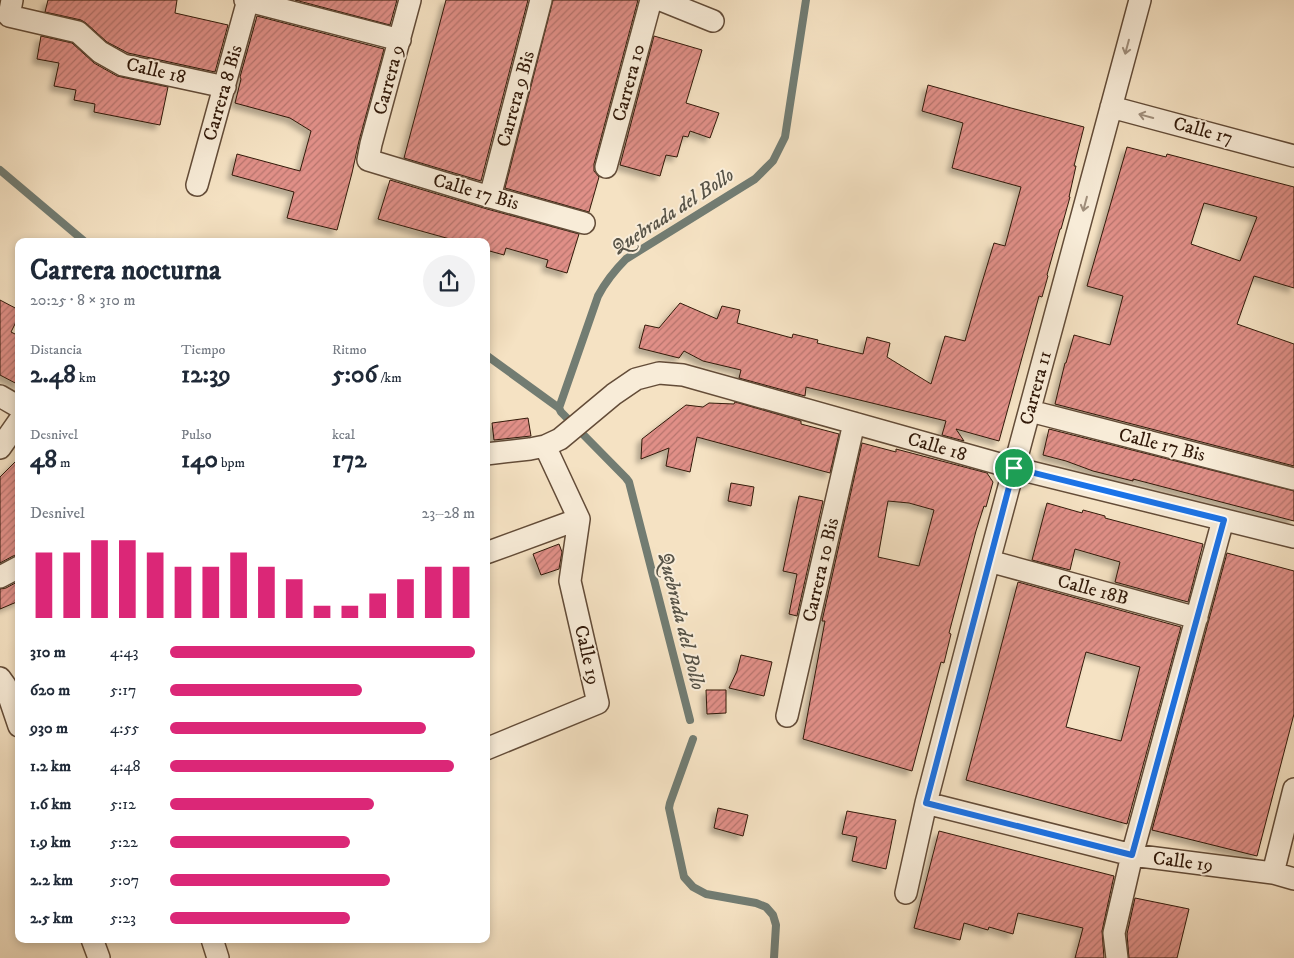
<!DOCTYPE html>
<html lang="es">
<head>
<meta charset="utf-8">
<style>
  :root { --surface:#fff; --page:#f2f2f3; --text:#1f2937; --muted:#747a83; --accent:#db2777 }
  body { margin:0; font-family:"IM FELL DW Pica",serif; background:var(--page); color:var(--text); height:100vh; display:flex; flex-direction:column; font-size:19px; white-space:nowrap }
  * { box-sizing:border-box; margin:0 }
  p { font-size:16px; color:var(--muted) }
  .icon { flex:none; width:28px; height:28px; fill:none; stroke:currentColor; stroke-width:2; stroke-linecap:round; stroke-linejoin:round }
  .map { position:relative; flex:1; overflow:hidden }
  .details { position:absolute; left:15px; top:238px; width:475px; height:705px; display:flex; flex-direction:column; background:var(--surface); border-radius:10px; box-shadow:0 2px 8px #0003 }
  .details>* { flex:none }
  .pin { position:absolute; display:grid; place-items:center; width:42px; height:42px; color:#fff; margin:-21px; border:2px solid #fff; border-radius:50%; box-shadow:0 1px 5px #0007 }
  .round { display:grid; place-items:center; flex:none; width:52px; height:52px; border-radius:26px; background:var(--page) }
  .headline { display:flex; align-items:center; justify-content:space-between; height:85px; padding:0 15px }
  h1 { font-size:28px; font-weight:700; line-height:38px }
  .metrics { display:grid; grid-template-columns:repeat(3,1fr); gap:8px; height:85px; padding:5px 15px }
  .metrics div { display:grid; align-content:center }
  .metrics b { font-size:25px; font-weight:700 }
  .metrics small { font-size:14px; font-weight:400 }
  .metrics p { font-size:14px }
  .chart { height:140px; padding:10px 15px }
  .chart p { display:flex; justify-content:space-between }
  .chart svg { width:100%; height:90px; margin-top:5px; stroke:var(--accent); stroke-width:6 }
  ul { padding:0 15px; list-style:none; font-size:16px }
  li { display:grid; grid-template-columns:80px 60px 1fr; align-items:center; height:38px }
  li i { height:12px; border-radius:6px; background:var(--accent) }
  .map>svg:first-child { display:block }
</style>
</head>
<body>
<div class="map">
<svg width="1294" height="958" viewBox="0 0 1294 958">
  <defs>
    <pattern id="building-hatch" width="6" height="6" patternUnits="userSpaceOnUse" patternTransform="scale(1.25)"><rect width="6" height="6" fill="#e08f87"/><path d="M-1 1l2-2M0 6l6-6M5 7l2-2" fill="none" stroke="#b6746d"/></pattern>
    <filter id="shadow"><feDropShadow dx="-4.5" dy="4.5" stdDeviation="2.5" flood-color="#0004"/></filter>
  </defs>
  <rect width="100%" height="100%" fill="#f5e2c3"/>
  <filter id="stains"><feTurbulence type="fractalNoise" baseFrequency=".004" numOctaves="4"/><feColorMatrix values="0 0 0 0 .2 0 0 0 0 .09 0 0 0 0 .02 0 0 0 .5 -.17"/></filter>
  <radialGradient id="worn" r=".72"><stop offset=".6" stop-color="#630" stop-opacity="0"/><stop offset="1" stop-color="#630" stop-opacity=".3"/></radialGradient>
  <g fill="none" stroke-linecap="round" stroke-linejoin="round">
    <!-- stream -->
    <path stroke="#727c72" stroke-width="8" d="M0,170L84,241
      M486,355L559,408
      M690,720L629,482L626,478L561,412L559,408L598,296C606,281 614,271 626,259L755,179L773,161L785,137L806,0
      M693,739L670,803L669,808L684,877L693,887L706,894L756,903L766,907L773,915L776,925L774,958"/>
  </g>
  <!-- building -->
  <path fill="url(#building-hatch)" stroke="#321a0a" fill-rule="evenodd" filter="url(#shadow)" d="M48,0H177L175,13L228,25L215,72L128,53L107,42L86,23L81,20L45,12Z
    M295,0H397L390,25Z
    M446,0H528L481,181L404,158Z
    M553,0H638L594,164V171L599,177L589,212L505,188Z
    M257,16L384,49L359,141L352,173L337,230L287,218L294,192L232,175L237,154L300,171L311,131L290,118L235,103L241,79L240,77Z
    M41,36L72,43L94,63L117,76L168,87L160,125L94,112L95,104L74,100L76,90L54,86L59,63L37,59Z
    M654,36L702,50L686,103L719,113L710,138L690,131L688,137L683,136L677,157L666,155L660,176L620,165Z
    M928,85L1011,108L1084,127L1074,166H1076L1069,197H1070L1061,229H1060L1047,275L1048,276L1042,297L1039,296L999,441L956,429L964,441L942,435L946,421L806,387L805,396L739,378L741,370L703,361L684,351L679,358L639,348L645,325L659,328L680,303L717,319L722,306L740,310L737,323L792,338L793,334L818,340L817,343L863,354L867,337L890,343L887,357L931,384L945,336L965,341L980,289L994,243L1005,246L1021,187L952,168L963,123L922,111Z
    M1127,147L1166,157L1167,154L1294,187V288L1254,276L1237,324L1294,344V466L1055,404L1065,363H1066L1074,335L1110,345L1123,296L1087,286ZM1204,203L1257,217L1240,261L1191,244Z
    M390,180L487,209L579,234L567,273L546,267L548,260L506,248L504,255L486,250V241H457L378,219Z
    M0,300L19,310V316L11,332L19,336V385L0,375Z
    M735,402L801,421V424L839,434L830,473L697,437L690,472L666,466L669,448L641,459L642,439L686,405L703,407L709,403L734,404Z
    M528,418L531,436L494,440L492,423Z
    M1049,429L1294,491V521L1133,479V481L1093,471L1066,461L1043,455Z
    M862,443L896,452V449L987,473L993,482L986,507L984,506L976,531L949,633L951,634L944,663L941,662L912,771L803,739L825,621H822ZM888,501L909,503L934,510L919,566L878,557Z
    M19,458V555L13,556L0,563V477Z
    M731,483L754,487L751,506L728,501Z
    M799,496L823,501L797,616L789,614L797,574L783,571Z
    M1047,503L1082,513L1083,510L1105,516V518L1203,544L1188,602L1115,582L1120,562L1075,549L1070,570L1032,560Z
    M559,544L562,552L559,569L541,575L533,554Z
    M1227,553L1294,571V714L1257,856L1152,830Z
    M19,581V601L0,609V589L6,588Z
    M1018,582L1181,627L1127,824L966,780ZM1086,652L1140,667L1121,741L1066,727Z
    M741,655L772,662L764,696L729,688L737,671Z
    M706,690H726V713L707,714Z
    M718,808L748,815L743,836L714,828Z
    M847,811L896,820L886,869L852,861L857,837L842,834Z
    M939,831L1114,876L1102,931L1104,958H1075L1083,928L1018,913L1013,934L989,927L988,930L964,923L960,940L914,928Z
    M1135,898L1189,909L1177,958H1129L1127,934Z"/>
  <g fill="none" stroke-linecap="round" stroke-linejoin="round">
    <defs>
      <path id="minor" d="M12,0L9,16L78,32L100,52L123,65L225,87
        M245,0L400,40
        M410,0L371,144L368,160L490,197L584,223
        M661,0L713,21
        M1111,107L1294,156
        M606,167L651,0
        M197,185L248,0
        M490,197L541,0
        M0,396L19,407
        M1030,411L1294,479
        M0,448L19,421
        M486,454L530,449L545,446L560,439L614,394L636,379L659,373L683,375L1014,468L1294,537
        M486,553L579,519L545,446
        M989,561L1197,618
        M0,577L19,567
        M0,678L5,685L19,726
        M787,716L854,423
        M486,749L598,703L570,581L579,519
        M926,803L1132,855L1273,873L1294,879
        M1273,873L1294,789
        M906,893L926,803L989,561L1140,0
        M92,939L99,958
        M212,939L218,958
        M1117,958L1114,933L1132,855L1223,520"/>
    </defs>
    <!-- minor casing -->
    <use href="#minor" stroke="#634c38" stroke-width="24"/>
    <!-- minor -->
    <use href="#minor" stroke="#f8ecd8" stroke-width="21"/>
  </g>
  <!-- one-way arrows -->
  <defs><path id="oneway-shaft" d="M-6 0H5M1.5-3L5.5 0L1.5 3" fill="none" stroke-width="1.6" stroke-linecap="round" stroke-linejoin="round" transform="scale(1.25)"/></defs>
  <g stroke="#9f8e7b">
    <use href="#oneway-shaft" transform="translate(1127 47) rotate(105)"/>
    <use href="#oneway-shaft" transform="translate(1146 116) rotate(-165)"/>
    <use href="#oneway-shaft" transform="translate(1085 204) rotate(105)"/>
  </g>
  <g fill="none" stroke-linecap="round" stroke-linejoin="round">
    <defs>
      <path id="route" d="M1014,468L1224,520L1132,855L926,803Z"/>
    </defs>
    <!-- route casing -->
    <use href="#route" stroke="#fff" stroke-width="10"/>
    <!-- route -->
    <use href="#route" stroke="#1a73e8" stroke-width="6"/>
  </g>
  <g text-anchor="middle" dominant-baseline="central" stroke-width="4" stroke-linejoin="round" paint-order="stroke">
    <!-- street labels -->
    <g font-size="19" fill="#321a0a" stroke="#f8ecd8">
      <text transform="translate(156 71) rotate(13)">Calle 18</text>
      <text transform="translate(389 80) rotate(-75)">Carrera 9</text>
      <text transform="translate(629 83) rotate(-75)">Carrera 10</text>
      <text transform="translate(223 93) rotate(-74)">Carrera 8 Bis</text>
      <text transform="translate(516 99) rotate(-75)">Carrera 9 Bis</text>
      <text transform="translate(1203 131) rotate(15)">Calle 17</text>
      <text transform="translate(476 192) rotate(16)">Calle 17 Bis</text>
      <text transform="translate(1036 388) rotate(-75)">Carrera 11</text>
      <text transform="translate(1162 445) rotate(14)">Calle 17 Bis</text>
      <text transform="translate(937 447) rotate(16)">Calle 18</text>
      <text transform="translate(821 570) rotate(-77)">Carrera 10 Bis</text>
      <text transform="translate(1093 590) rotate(15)">Calle 18B</text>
      <text transform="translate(587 655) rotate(77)">Calle 19</text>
      <text transform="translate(1183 862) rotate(7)">Calle 19</text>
    </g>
    <!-- water labels -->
    <g font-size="20" font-style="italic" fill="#575347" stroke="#f8ecd8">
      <text transform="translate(673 212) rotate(-33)">Quebrada del Bollo</text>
      <text transform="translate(681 621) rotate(76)">Quebrada del Bollo</text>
    </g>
  </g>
  <rect width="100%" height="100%" filter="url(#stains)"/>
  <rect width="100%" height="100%" fill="url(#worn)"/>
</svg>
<div class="pin" style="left:1014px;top:468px;background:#1e9e55"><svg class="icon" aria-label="arrive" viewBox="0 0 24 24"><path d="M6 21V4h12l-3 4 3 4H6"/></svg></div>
<section class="details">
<div class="headline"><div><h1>Carrera nocturna</h1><p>20:25 · 8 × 310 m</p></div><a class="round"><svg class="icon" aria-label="share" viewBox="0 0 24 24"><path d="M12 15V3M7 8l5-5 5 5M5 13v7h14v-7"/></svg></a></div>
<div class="metrics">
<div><p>Distancia</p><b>2.48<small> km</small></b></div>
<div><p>Tiempo</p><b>12:39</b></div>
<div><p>Ritmo</p><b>5:06<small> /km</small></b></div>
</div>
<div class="metrics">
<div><p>Desnivel</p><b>48<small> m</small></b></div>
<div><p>Pulso</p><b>140<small> bpm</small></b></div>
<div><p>kcal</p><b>172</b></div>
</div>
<div class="chart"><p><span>Desnivel</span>23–28 m</p>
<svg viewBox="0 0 160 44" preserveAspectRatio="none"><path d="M5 44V12M15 44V12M25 44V6M35 44V6M45 44V12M55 44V19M65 44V19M75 44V12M85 44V19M95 44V25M105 44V38M115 44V38M125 44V32M135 44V25M145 44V19M155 44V19"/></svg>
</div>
<ul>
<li><b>310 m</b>4:43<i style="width:100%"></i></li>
<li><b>620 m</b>5:17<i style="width:63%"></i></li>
<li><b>930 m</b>4:55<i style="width:84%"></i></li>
<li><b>1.2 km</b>4:48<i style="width:93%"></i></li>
<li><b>1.6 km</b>5:12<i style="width:67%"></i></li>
<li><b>1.9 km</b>5:22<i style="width:59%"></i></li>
<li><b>2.2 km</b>5:07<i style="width:72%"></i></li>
<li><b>2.5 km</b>5:23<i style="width:59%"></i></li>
</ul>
</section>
</div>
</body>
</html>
